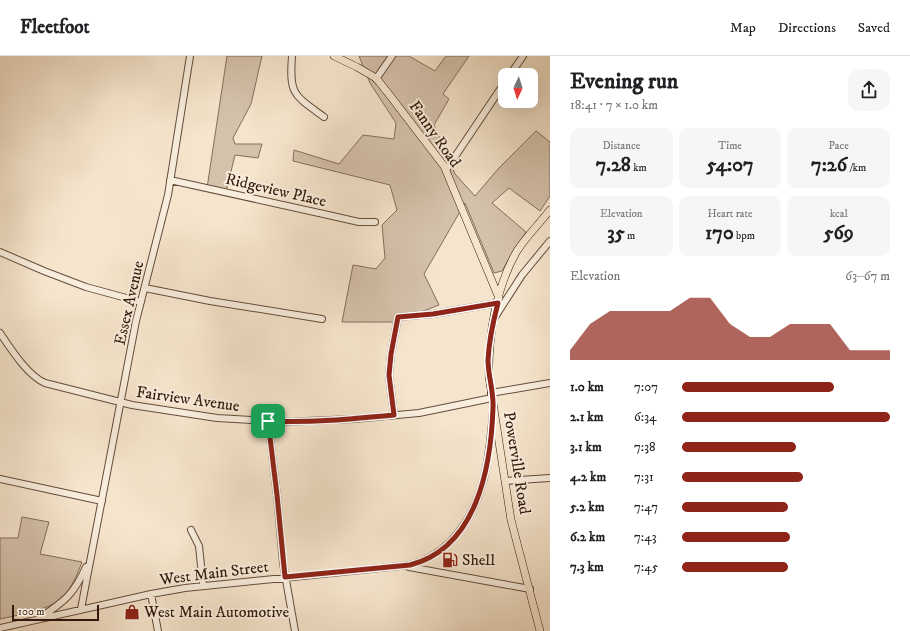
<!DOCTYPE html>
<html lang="en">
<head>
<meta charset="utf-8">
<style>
  :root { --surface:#fff; --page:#f6f6f6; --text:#202124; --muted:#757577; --line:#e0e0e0; --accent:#8f2418 }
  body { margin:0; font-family:"IM FELL DW Pica",serif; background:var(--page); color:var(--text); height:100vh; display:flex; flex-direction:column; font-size:15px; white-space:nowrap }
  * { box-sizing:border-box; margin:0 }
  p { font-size:13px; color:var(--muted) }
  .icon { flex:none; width:22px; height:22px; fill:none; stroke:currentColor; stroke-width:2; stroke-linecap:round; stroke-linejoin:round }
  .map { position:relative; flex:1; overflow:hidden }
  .panel { display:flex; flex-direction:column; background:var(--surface); width:360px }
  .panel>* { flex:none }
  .needle { width:26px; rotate:184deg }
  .fabs { position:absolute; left:498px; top:12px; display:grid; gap:8px }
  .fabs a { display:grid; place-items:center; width:40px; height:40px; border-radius:8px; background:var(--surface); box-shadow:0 4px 16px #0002; font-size:20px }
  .scale { position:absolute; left:12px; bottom:10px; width:87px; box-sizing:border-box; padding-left:4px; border:2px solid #34190b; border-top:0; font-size:11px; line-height:14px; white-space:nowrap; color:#34190b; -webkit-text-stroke:3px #f9eede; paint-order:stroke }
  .pin { position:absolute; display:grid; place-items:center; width:34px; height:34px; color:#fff; margin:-17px; border-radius:8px; box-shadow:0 2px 6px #0006 }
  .round { display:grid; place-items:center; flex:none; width:42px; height:42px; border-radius:12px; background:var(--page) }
  .head { display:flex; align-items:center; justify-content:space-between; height:68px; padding:0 20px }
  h1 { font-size:22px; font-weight:700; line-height:30px }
  .figures { display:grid; grid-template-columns:repeat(3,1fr); gap:6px; height:68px; padding:4px 20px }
  .figures div { display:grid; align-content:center; border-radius:10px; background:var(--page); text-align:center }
  .figures b { font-size:20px; font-weight:700 }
  .figures small { font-size:11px; font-weight:400 }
  .figures p { font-size:11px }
  .chart { height:112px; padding:8px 20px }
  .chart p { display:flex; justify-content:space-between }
  .chart svg { width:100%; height:72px; margin-top:4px; fill:var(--accent); opacity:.7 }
  ul { padding:0 20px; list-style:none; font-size:13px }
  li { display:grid; grid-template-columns:64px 48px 1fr; align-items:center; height:30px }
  li i { height:10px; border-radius:5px; background:var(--accent) }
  header { display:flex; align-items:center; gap:24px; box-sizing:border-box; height:56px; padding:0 20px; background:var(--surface); border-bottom:1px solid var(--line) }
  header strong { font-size:19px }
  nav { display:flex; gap:22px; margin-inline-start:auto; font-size:14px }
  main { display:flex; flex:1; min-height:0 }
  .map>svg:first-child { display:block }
</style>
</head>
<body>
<header>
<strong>Fleetfoot</strong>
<nav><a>Map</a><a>Directions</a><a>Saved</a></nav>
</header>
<main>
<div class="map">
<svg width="550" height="575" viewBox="0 0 550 575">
  <rect width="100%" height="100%" fill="#f6e5cd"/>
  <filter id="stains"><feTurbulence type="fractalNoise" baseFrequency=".005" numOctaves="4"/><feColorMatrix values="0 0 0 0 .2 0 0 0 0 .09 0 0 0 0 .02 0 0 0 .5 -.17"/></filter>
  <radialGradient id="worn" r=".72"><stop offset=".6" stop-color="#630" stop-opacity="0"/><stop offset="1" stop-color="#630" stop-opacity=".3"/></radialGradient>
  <!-- green -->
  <path fill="#d5c2ac" stroke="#846e5c" d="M227,0H262L251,48L233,82L235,88H262L258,102L235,99L226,136L207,132Z
    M359,0H409L435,15L446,0H469L443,38L449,43L434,69L455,118L475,140L498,113L536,75L550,86V140L540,155L509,132L492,147L526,176L512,197L502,215L494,217L465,147L424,218L439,249L395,266H342L353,209L376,213L385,202L382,169L397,154L390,129L293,105L294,94L339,108L363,79L394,83L396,67L370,27Z
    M22,461L49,466L40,498L82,506C77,519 71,534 60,544C49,553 15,560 0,563V482H18Z"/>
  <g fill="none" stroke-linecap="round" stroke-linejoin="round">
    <defs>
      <path id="minor" d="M292,0C289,39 294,39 324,61
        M510,19L523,0
        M376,23L392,0
        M446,114L505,26
        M170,124L328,159L359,166H375
        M0,196L44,215L86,231L141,246
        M145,232L210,245L322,263
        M495,261L522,219L550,185
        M0,277C11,293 27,319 45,327L132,349L217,362L283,366L354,363L419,357L492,342
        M491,337L550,327
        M394,359L389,319L391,298L398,261L433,258L498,247
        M268,365L277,439L283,507L295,575
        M0,423L102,445
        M505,425L550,422
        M191,474L199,490L203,529
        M409,511L530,533
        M151,538L158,575
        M81,553L136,265L168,139L190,0
        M41,561C65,545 74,538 86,511
        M0,572L151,538L185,532L410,509C426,505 439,497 451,485C485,449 489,403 493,356"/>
      <path id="major" d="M334,0L357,11L376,22L388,37L444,110L499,242
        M540,575L511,464L489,321C488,280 496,231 517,195C526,181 539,168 550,154"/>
    </defs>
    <!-- minor casing -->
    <use href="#minor" stroke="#644c3c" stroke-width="8"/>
    <!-- major casing -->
    <use href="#major" stroke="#34190b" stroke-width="8"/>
    <!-- minor -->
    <use href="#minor" stroke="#f9eede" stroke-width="6"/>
    <!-- major -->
    <use href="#major" stroke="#f6e5cd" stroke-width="7"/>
  </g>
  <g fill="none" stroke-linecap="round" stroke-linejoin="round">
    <defs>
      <path id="route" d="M498,247C493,266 489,284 488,304C488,320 494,336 493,352C491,411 477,492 410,509L285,521L277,439L268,365C310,367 352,363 394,359L389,319L391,298L398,261L433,258Z"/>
    </defs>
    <!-- route casing -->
    <use href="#route" stroke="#fff" stroke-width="8"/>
    <!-- route -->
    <use href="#route" stroke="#8f2418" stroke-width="5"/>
  </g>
  <!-- icons -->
  <defs>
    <symbol id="fuel-bare" viewBox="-9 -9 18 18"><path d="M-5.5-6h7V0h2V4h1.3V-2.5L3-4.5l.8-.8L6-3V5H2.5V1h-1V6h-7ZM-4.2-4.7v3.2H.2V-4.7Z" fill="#8f2418" stroke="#f9eede" stroke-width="2.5" paint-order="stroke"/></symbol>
    <symbol id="shop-bare" viewBox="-9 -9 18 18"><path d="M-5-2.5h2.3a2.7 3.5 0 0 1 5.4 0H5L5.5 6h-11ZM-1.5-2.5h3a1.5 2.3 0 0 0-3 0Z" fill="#8f2418" stroke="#f9eede" stroke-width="2.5" paint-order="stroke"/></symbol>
  </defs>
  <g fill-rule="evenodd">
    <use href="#fuel-bare" x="439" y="493" width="22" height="22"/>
    <use href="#shop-bare" x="121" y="545" width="22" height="22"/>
  </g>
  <g text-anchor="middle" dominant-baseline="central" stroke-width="4" stroke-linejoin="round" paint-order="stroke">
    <!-- street labels -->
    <g font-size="16" fill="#34190b" stroke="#f9eede">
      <text transform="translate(435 78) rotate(55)">Fanny Road</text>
      <text transform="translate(276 134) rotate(13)">Ridgeview Place</text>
      <text transform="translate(129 247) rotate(-77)">Essex Avenue</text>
      <text transform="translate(188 343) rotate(8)">Fairview Avenue</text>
      <text transform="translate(517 407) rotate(81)">Powerville Road</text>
      <text transform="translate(214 517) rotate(-7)">West Main Street</text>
    </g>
    <!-- poi labels -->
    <g font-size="16" fill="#34190b" stroke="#f9eede" text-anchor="start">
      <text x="462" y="504">Shell</text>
      <text x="144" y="556">West Main Automotive</text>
    </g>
  </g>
  <rect width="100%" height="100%" filter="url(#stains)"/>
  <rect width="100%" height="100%" fill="url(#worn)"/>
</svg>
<div class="fabs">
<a><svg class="needle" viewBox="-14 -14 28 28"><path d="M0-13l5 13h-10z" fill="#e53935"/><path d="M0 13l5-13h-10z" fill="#757577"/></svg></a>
</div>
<div class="scale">100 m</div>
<div class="pin" style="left:268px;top:365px;background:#1e9e55"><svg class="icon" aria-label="arrive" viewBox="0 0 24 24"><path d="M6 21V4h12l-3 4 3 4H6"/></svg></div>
</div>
<section class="panel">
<div class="head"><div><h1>Evening run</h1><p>18:41 · 7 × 1.0 km</p></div><a class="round"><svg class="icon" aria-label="share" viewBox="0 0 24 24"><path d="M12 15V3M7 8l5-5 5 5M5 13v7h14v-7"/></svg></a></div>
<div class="figures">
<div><p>Distance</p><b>7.28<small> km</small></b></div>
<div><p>Time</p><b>54:07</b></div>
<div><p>Pace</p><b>7:26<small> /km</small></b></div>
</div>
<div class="figures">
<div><p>Elevation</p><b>35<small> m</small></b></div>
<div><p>Heart rate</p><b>170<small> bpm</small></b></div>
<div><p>kcal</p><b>569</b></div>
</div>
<div class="chart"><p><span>Elevation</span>63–67 m</p>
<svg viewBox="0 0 160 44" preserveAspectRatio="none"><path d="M0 44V38L10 22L20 14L30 14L40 14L50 14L60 6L70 6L80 22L90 30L100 30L110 22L120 22L130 22L140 38L150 38L160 38V44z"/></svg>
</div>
<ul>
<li><b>1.0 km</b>7:07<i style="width:73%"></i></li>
<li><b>2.1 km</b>6:34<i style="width:100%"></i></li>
<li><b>3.1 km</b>7:38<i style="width:55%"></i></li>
<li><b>4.2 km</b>7:31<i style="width:58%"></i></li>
<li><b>5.2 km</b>7:47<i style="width:51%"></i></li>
<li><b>6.2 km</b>7:43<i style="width:52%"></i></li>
<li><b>7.3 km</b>7:45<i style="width:51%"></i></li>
</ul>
</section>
</main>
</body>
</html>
